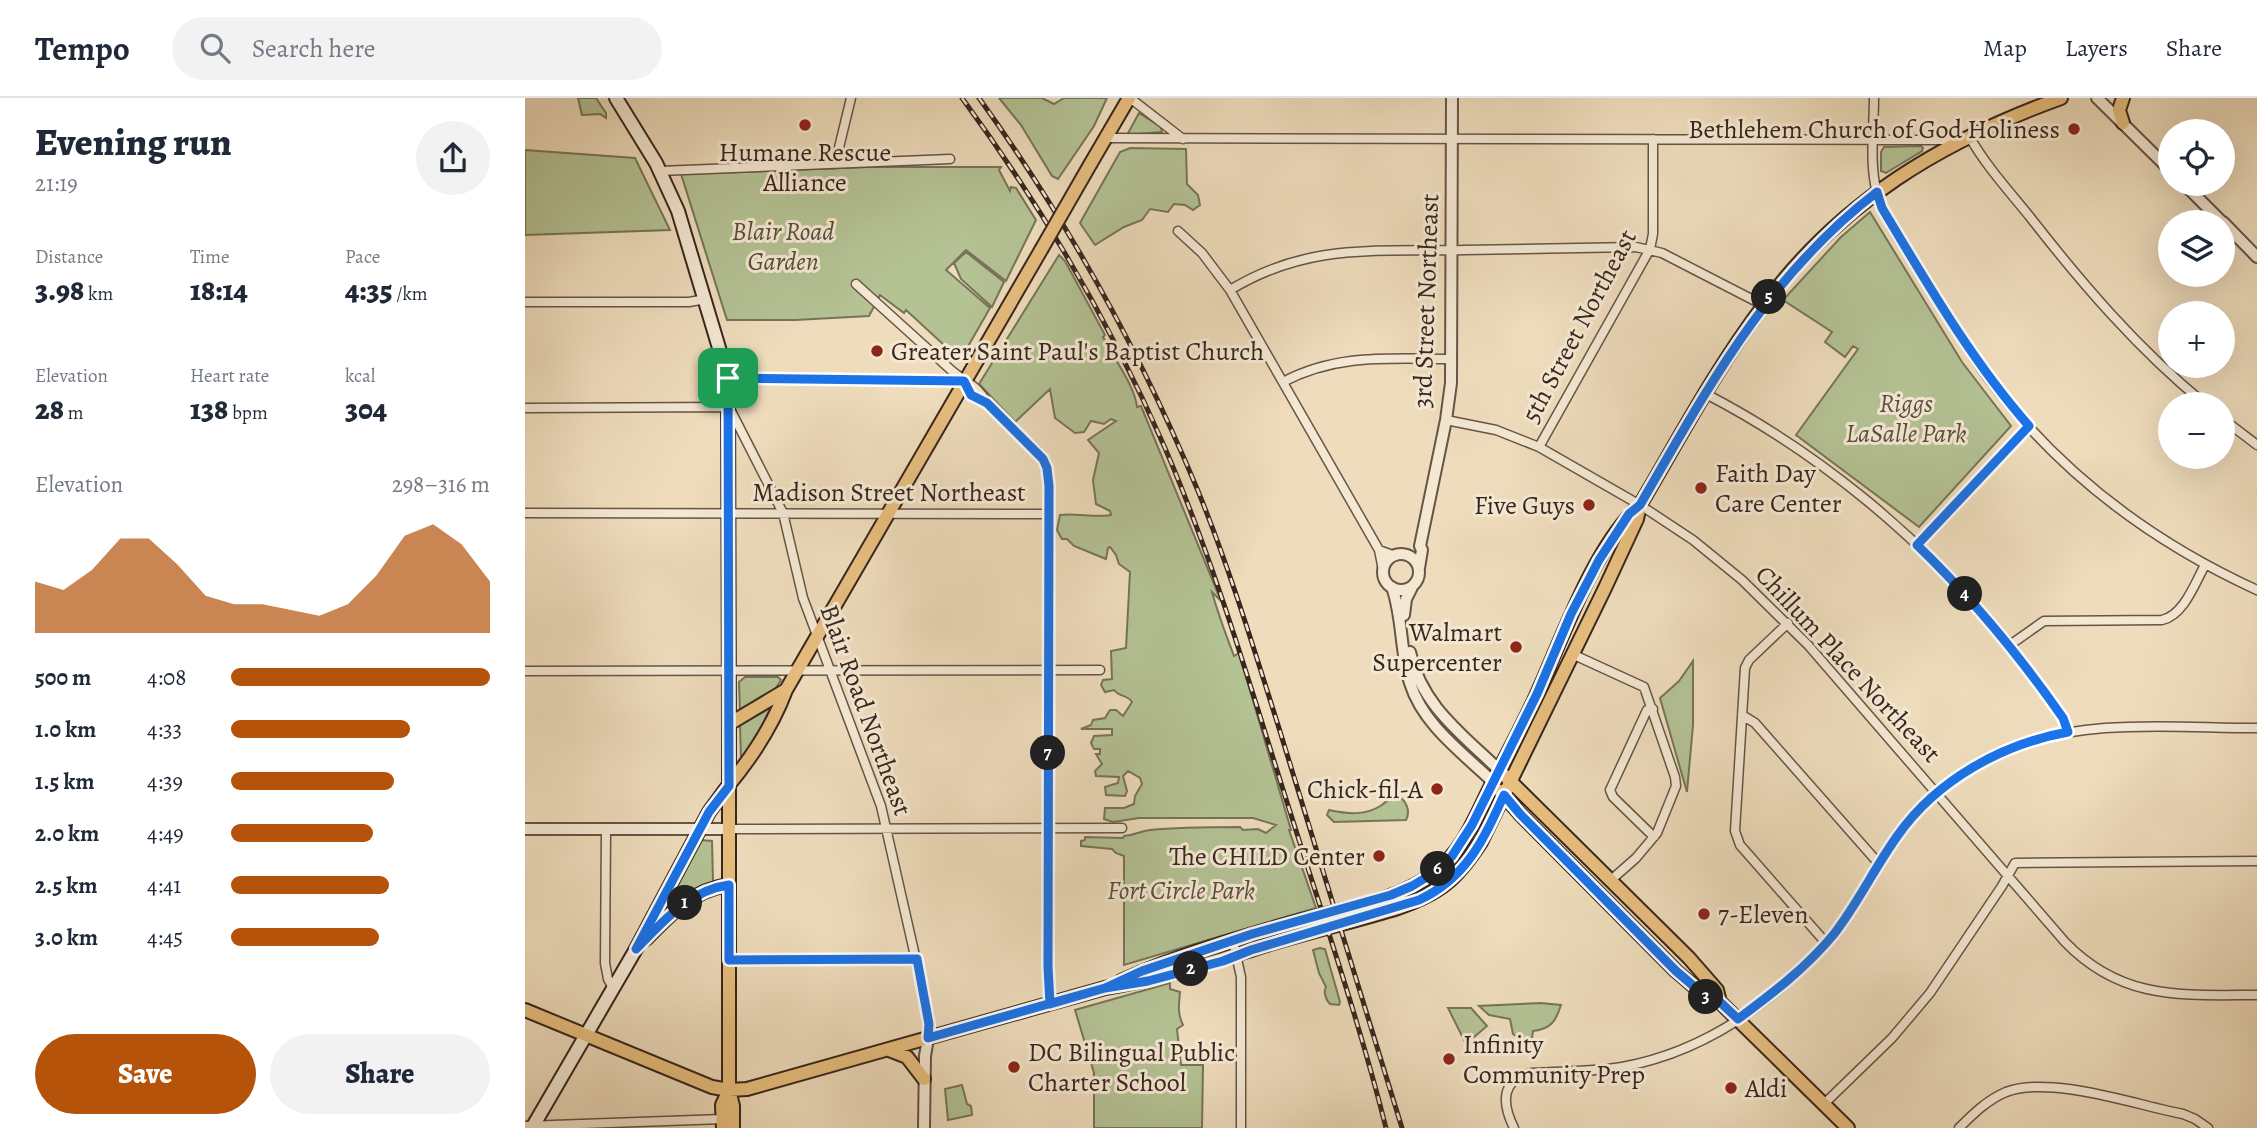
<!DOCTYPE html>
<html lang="en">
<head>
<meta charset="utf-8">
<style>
  :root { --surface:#fff; --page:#f2f2f3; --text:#1f2937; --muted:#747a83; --line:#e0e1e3; --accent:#b45309 }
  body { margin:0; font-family:Alegreya,serif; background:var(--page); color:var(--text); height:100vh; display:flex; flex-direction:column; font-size:26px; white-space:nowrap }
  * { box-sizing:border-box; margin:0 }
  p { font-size:23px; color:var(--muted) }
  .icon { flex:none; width:38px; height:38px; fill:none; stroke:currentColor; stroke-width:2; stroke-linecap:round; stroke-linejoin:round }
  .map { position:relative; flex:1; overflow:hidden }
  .sheet { display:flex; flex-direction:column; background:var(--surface); width:525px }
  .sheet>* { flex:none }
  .fabs { position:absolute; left:1633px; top:21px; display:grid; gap:14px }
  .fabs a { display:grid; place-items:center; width:77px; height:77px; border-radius:50%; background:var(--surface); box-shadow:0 7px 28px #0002; font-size:35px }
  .pin { position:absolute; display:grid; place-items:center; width:60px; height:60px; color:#fff; margin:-30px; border-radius:14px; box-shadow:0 4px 10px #0006 }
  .km { position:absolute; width:35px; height:35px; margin:-18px; border-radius:50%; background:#222; color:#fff; font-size:19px; line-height:35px; text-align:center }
  .round { display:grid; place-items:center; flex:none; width:74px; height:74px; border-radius:37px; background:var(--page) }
  .headline { display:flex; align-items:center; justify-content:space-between; height:119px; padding:0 35px }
  h1 { font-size:38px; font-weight:800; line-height:52px }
  .metrics { display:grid; grid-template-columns:repeat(3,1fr); gap:10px; height:119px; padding:7px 35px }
  .metrics div { display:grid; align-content:center }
  .metrics b { font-size:30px; font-weight:800 }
  .metrics small { font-size:19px; font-weight:400 }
  .metrics p { font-size:19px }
  .chart { height:196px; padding:14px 35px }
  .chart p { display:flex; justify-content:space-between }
  .chart svg { width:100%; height:126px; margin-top:7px; fill:var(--accent); opacity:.7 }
  .action { display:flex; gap:14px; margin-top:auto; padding:14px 35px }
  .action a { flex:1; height:80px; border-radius:42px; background:var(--accent); color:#fff; font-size:28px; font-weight:800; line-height:80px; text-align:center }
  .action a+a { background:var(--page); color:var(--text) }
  ul { padding:0 35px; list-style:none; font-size:23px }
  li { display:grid; grid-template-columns:112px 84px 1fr; align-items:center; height:52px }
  li i { height:18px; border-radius:9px; background:var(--accent) }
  header { display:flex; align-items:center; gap:42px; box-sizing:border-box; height:98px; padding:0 35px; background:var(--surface); border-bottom:2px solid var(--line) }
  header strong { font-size:33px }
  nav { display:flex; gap:38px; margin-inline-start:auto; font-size:24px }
  .search { width:490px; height:63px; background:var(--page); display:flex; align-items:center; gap:18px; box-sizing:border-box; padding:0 24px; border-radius:38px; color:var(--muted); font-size:26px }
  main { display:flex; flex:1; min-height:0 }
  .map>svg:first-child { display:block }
</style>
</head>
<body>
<header>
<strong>Tempo</strong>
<div class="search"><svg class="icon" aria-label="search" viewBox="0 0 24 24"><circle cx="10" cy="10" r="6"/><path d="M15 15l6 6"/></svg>Search here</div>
<nav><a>Map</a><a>Layers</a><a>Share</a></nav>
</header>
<main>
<section class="sheet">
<div class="headline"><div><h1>Evening run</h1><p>21:19</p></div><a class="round"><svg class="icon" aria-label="share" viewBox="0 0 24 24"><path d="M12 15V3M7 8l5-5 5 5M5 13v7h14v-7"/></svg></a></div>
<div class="metrics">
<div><p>Distance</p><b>3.98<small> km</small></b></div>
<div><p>Time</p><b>18:14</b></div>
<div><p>Pace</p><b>4:35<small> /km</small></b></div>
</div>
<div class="metrics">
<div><p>Elevation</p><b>28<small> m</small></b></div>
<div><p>Heart rate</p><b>138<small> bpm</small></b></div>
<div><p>kcal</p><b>304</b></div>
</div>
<div class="chart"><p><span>Elevation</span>298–316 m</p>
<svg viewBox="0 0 160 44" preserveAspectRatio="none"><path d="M0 44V26L10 29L20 22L30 11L40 11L50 20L60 31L70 34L80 34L90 36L100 38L110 34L120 24L130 10L140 6L150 13L160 26V44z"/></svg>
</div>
<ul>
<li><b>500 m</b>4:08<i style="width:100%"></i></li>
<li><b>1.0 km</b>4:33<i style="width:69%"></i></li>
<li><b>1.5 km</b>4:39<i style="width:63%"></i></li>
<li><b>2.0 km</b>4:49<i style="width:55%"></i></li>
<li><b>2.5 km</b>4:41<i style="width:61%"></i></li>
<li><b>3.0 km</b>4:45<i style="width:57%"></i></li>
</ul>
<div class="action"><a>Save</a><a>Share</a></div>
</section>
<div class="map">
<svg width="1732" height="1030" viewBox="0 0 1732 1030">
  <rect width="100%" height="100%" fill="#eedcbc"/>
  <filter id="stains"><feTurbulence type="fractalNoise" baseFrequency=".00286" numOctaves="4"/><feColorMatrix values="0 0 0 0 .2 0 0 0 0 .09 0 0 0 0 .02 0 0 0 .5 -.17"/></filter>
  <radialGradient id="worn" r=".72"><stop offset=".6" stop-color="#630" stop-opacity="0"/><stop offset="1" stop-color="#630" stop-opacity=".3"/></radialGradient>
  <!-- green -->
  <path fill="#b4c294" stroke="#767459" stroke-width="2" d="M53,0H71L81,15V20L75,16L57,17Z
    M474,0H517L529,6L539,0H582L569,28L533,81L527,78L496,27Z
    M614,15L636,29L637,34L602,37Z
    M1396,48L1398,50L1397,53L1361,75L1356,73V54L1359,49Z
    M605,50L661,51L662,86L673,97L675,107L668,112L660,107L649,106L643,114L625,111L617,122L599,129L570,147L555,125L595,54Z
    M0,52L110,60L145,132L0,137Z
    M344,69H476L474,72L485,93L486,89L491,90L511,122L481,183L441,152L421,172L465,210L437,259H432L381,212L379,215L355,197L344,218L270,222H202L156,76Z
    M1345,114L1437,264L1486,328L1394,429L1271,337L1333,251L1328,248L1320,259L1300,244L1307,234L1258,202L1316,139Z
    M441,154L479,184L467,209L436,181L429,165Z
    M534,157L540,163L580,237L578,239C588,259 610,288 612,309L616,308L696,503L687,494C693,516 701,537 709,558L714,555L766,732H764L791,810L599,867V758L591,755L587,751L556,748V743L560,742V739L598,740L599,738C611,737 615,733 625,732C654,729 685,729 715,729L718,732L733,731L741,735L751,727L728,720H614L588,724L579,721L580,710H599L609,706L610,698L617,686L615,680L603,673L598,678L602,693L600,698L581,697L580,689L593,685L594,679L571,678L570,673L577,666L571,656H575V651H569L566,645L569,638L587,637V631H556L566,627L568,622L580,620L585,612H591L598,618L607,604C603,597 594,599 589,592L580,594L576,587L578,582L587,581L586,553L601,550L605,474L594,466L591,457L585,449L583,450L581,461L549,448L542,441H537L532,432L535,417C553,415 569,420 586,417L585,413L571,406L568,382L574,355L563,342L591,323L586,321L579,326L566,323L559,334L550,335L530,320L525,291L490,324L454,286Z
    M1168,563V627L1162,694L1135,600L1154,583Z
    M220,579H253L256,582L247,596L215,614L214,584Z
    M248,608L219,661L216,662L215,627Z
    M871,697C881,701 886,713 881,722L809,724L802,717L804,712C823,716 840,718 857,707C862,703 865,700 871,697Z
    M175,742L187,743L188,784L150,805L130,823Z
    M795,850L800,851L815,904L814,907L805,906C801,902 798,894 801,889L794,875L788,852Z
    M645,885V891L655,894C654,906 652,915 658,927L652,931L656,967H678L677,1030H569V975L550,912Z
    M1015,905L1036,907C1031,923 1026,931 1008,933L1007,941L1001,946L988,936L985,921L964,917L954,908Z
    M923,910H946L962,928L941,946Z
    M437,987L442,1006L446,1008L447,1017L423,1022L420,991Z"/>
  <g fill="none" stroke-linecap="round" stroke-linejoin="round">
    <defs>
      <path id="minor" d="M605,0L658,41
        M1349,0C1349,30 1344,66 1352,95C1361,127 1389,163 1407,192C1425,222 1443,253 1464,281C1534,374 1627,444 1732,492
        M1444,38C1461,68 1484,93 1505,119C1558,187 1613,251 1680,306
        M581,40L1435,42
        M310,66L326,0
        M135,73L425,61
        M653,133L677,155L705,192L854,452L858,472
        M331,186L426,272C441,285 453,287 462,305
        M705,192C784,144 851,154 939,152C996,151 1054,150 1111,149L1137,155L1238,207
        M0,204H164L181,201
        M203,280L439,283
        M439,283L446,297L462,305L512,353L520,365L523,376V869L525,906
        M758,284C813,255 866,261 927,261
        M1181,296C1293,354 1393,437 1474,534C1497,561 1517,591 1538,620L1543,634
        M0,310L204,309L258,415L278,500L356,708L400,902L404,926L403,940
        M1698,321L1732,347
        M921,322L971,332L1014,349L1115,407L1168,442L1217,482L1283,547L1540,844C1597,903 1657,897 1732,897
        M1014,349L1125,151L1128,136V41
        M0,415L523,416
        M1392,447L1504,328
        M854,452L870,458
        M1263,525L1224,562L1220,570L1210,733L1215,747L1301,845
        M1485,547L1519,523L1637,522C1659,517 1670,485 1680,467
        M1047,556L1119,589L1150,679L1151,688L1132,735L1111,760L1086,782
        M0,573L575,572
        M1128,611L1122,612L1085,692L1088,699L1129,739
        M1217,617L1230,625L1355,767
        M81,731L80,865L83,881L88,890
        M204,731L597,730
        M708,843L716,879V1030
        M204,862L392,861
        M1299,1006L1367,940L1405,895L1477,788L1490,765L1732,763
        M0,1028L198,1021
        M989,1030C977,1006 975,981 1007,975C1037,973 1068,974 1097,969C1195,951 1278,884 1332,803C1348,780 1360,754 1377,732C1403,697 1442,669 1481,652C1560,619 1649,630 1732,630
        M1434,1030C1448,1016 1462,1002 1481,994C1525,977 1611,1007 1658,1016L1670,1021L1683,1030"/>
      <path id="tertiary" d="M1572,0L1645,72
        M1659,86L1697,124
        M1698,124L1732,159
        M858 474a18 18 0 1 1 36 0a18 18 0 1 1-36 0Z
        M894,470L897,452L895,448L921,322L926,285L927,0
        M867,489C878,520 875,554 885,585C898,627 938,655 968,684
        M879,517L881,501L887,489
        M885,554C896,607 937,636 974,672
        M0,731H204
        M399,1030L400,958L403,940"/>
      <path id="secondary" d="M91,0L131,65L153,113L203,280L204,626
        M121,841C144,817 169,791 204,787
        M7,1030L111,851L184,714L203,688"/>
      <path id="primary" d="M1598,25L1594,12L1598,0
        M566,65L604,0
        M979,677L1164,860L1192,892L1195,904
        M203,688C227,659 248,627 261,592L516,152
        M975,693L995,716L1151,873L1186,903L1195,904L1203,912L1323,1030
        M596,883C653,857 716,839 777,822C821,810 873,803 910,774C939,752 951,717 967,686C982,656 998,627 1012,596C1038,539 1069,448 1115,407C1155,339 1192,269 1239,207C1315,104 1417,43 1536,0
        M0,912L187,989L204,992L222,991L580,890C631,882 678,867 726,852C774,836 824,825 873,810C916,795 931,782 956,744L1080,490L1112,421L1115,407
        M364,952L382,959L399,981
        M198,1030L197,1007L204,992
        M208,1030V1008L204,992V626L261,592"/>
    </defs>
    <!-- minor casing -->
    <use href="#minor" stroke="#665446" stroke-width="11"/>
    <!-- tertiary casing -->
    <use href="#tertiary" stroke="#665446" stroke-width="14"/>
    <!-- secondary casing -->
    <use href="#secondary" stroke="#38261e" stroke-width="16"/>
    <!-- primary casing -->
    <use href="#primary" stroke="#38261e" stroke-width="16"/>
    <!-- minor -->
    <use href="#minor" stroke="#f4e8d3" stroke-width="8"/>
    <!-- tertiary -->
    <use href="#tertiary" stroke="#f4e8d3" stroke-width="10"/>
    <!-- secondary -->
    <use href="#secondary" stroke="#f4e8d3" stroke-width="12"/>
    <!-- primary -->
    <use href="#primary" stroke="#e7be7e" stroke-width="12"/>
    <defs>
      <path id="rail" d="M437,0C517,109 586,226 640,350C692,471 728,598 768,723C800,825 835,926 861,1030
        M454,0C542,122 615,253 673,393C704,469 728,548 753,627C795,761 835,896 877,1030"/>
    </defs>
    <!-- rail casing -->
    <use href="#rail" stroke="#38261e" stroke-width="5"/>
    <!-- rail -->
    <use href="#rail" stroke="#f4e8d3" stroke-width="2.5" stroke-dasharray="8" stroke-linecap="butt"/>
    <defs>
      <path id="primary-bridge" d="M516,152L566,65"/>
    </defs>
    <!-- primary-bridge casing -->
    <use href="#primary-bridge" stroke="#38261e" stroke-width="16" stroke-linecap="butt"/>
    <!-- primary-bridge -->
    <use href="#primary-bridge" stroke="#e7be7e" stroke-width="12"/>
  </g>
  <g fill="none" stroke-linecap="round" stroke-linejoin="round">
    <defs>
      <path id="route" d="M203,280L204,688L184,714L111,851C137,825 164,792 204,787V862L392,861L404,926L403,940L580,890L623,883L698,863L726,852L894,802C941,780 958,743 979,697L995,716L1151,873L1186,903L1195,904L1213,921C1248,895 1281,870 1309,836C1333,805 1350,769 1373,737C1412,682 1477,646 1543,634L1538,620C1494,557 1447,500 1392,447L1504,328C1446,262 1402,185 1357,110L1352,94C1242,178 1183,290 1115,407L1104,416L1074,462L1046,516L1012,596L947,727L927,758L912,773L887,788L866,797L727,836L617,873L580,890L525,906L523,869L524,388L522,370L518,361L462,305L446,297L439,283L203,280"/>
    </defs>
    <!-- route casing -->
    <use href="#route" stroke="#fff" stroke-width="14"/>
    <!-- route -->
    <use href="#route" stroke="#1a73e8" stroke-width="9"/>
  </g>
  <!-- markers -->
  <g fill="#8f2418" stroke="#f4e8d3" stroke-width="2.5">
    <circle cx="280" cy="27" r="7"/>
    <circle cx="1549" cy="31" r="7"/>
    <circle cx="352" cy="253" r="7"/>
    <circle cx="1176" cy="390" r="7"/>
    <circle cx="1064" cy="407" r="7"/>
    <circle cx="991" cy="549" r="7"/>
    <circle cx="912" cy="691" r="7"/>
    <circle cx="854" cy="758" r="7"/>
    <circle cx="1179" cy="816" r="7"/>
    <circle cx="924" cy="961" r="7"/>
    <circle cx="489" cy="969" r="7"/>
    <circle cx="1206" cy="990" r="7"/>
  </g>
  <g text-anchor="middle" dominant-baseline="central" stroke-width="6" stroke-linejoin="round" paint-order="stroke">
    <!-- poi labels -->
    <g font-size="26" fill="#38261e" stroke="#f4e8d3" text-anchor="start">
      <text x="1535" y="31" text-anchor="end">Bethlehem Church of God Holiness</text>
      <text x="280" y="54" text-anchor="middle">Humane Rescue<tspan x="280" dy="30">Alliance</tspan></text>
      <text x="366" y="253">Greater Saint Paul's Baptist Church</text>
      <text x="1190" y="375">Faith Day<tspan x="1190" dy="30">Care Center</tspan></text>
      <text x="1050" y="407" text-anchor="end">Five Guys</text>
      <text x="977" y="534" text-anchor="end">Walmart<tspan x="977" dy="30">Supercenter</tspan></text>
      <text x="898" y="691" text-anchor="end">Chick-fil-A</text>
      <text x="840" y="758" text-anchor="end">The CHILD Center</text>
      <text x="1193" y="816">7-Eleven</text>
      <text x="938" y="946">Infinity<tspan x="938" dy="30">Community Prep</tspan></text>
      <text x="503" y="954">DC Bilingual Public<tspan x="503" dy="30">Charter School</tspan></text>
      <text x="1220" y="990">Aldi</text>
    </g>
    <!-- park labels -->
    <g font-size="26" font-style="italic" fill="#574d3c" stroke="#f4e8d3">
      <text x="258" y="133">Blair Road<tspan x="258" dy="30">Garden</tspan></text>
      <text x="1381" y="305">Riggs<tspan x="1381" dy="30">LaSalle Park</tspan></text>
      <text x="656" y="792">Fort Circle Park</text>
    </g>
    <!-- street labels -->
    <g font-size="26" fill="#38261e" stroke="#f4e8d3">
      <text transform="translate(901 203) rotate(-88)">3rd Street Northeast</text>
      <text transform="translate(1054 228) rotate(-62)">5th Street Northeast</text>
      <text x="364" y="394">Madison Street Northeast</text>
      <text transform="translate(1323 566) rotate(47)">Chillum Place Northeast</text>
      <text transform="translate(341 612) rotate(70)">Blair Road Northeast</text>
    </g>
  </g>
  <rect width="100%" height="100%" filter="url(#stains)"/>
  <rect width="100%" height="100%" fill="url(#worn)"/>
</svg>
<div class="fabs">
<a><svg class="icon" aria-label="locate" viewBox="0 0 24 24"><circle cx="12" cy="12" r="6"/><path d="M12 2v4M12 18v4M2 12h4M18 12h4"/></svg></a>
<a><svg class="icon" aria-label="layers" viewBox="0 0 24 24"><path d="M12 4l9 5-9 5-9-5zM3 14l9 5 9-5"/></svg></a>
<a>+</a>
<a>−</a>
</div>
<div class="pin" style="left:203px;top:280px;background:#1e9e55"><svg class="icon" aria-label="arrive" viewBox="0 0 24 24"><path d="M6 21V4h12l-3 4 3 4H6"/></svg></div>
<b class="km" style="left:160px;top:805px">1</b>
<b class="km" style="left:666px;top:871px">2</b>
<b class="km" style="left:1181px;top:899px">3</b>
<b class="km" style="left:1440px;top:496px">4</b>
<b class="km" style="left:1244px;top:199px">5</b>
<b class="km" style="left:913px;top:771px">6</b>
<b class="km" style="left:523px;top:655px">7</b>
</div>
</main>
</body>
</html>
